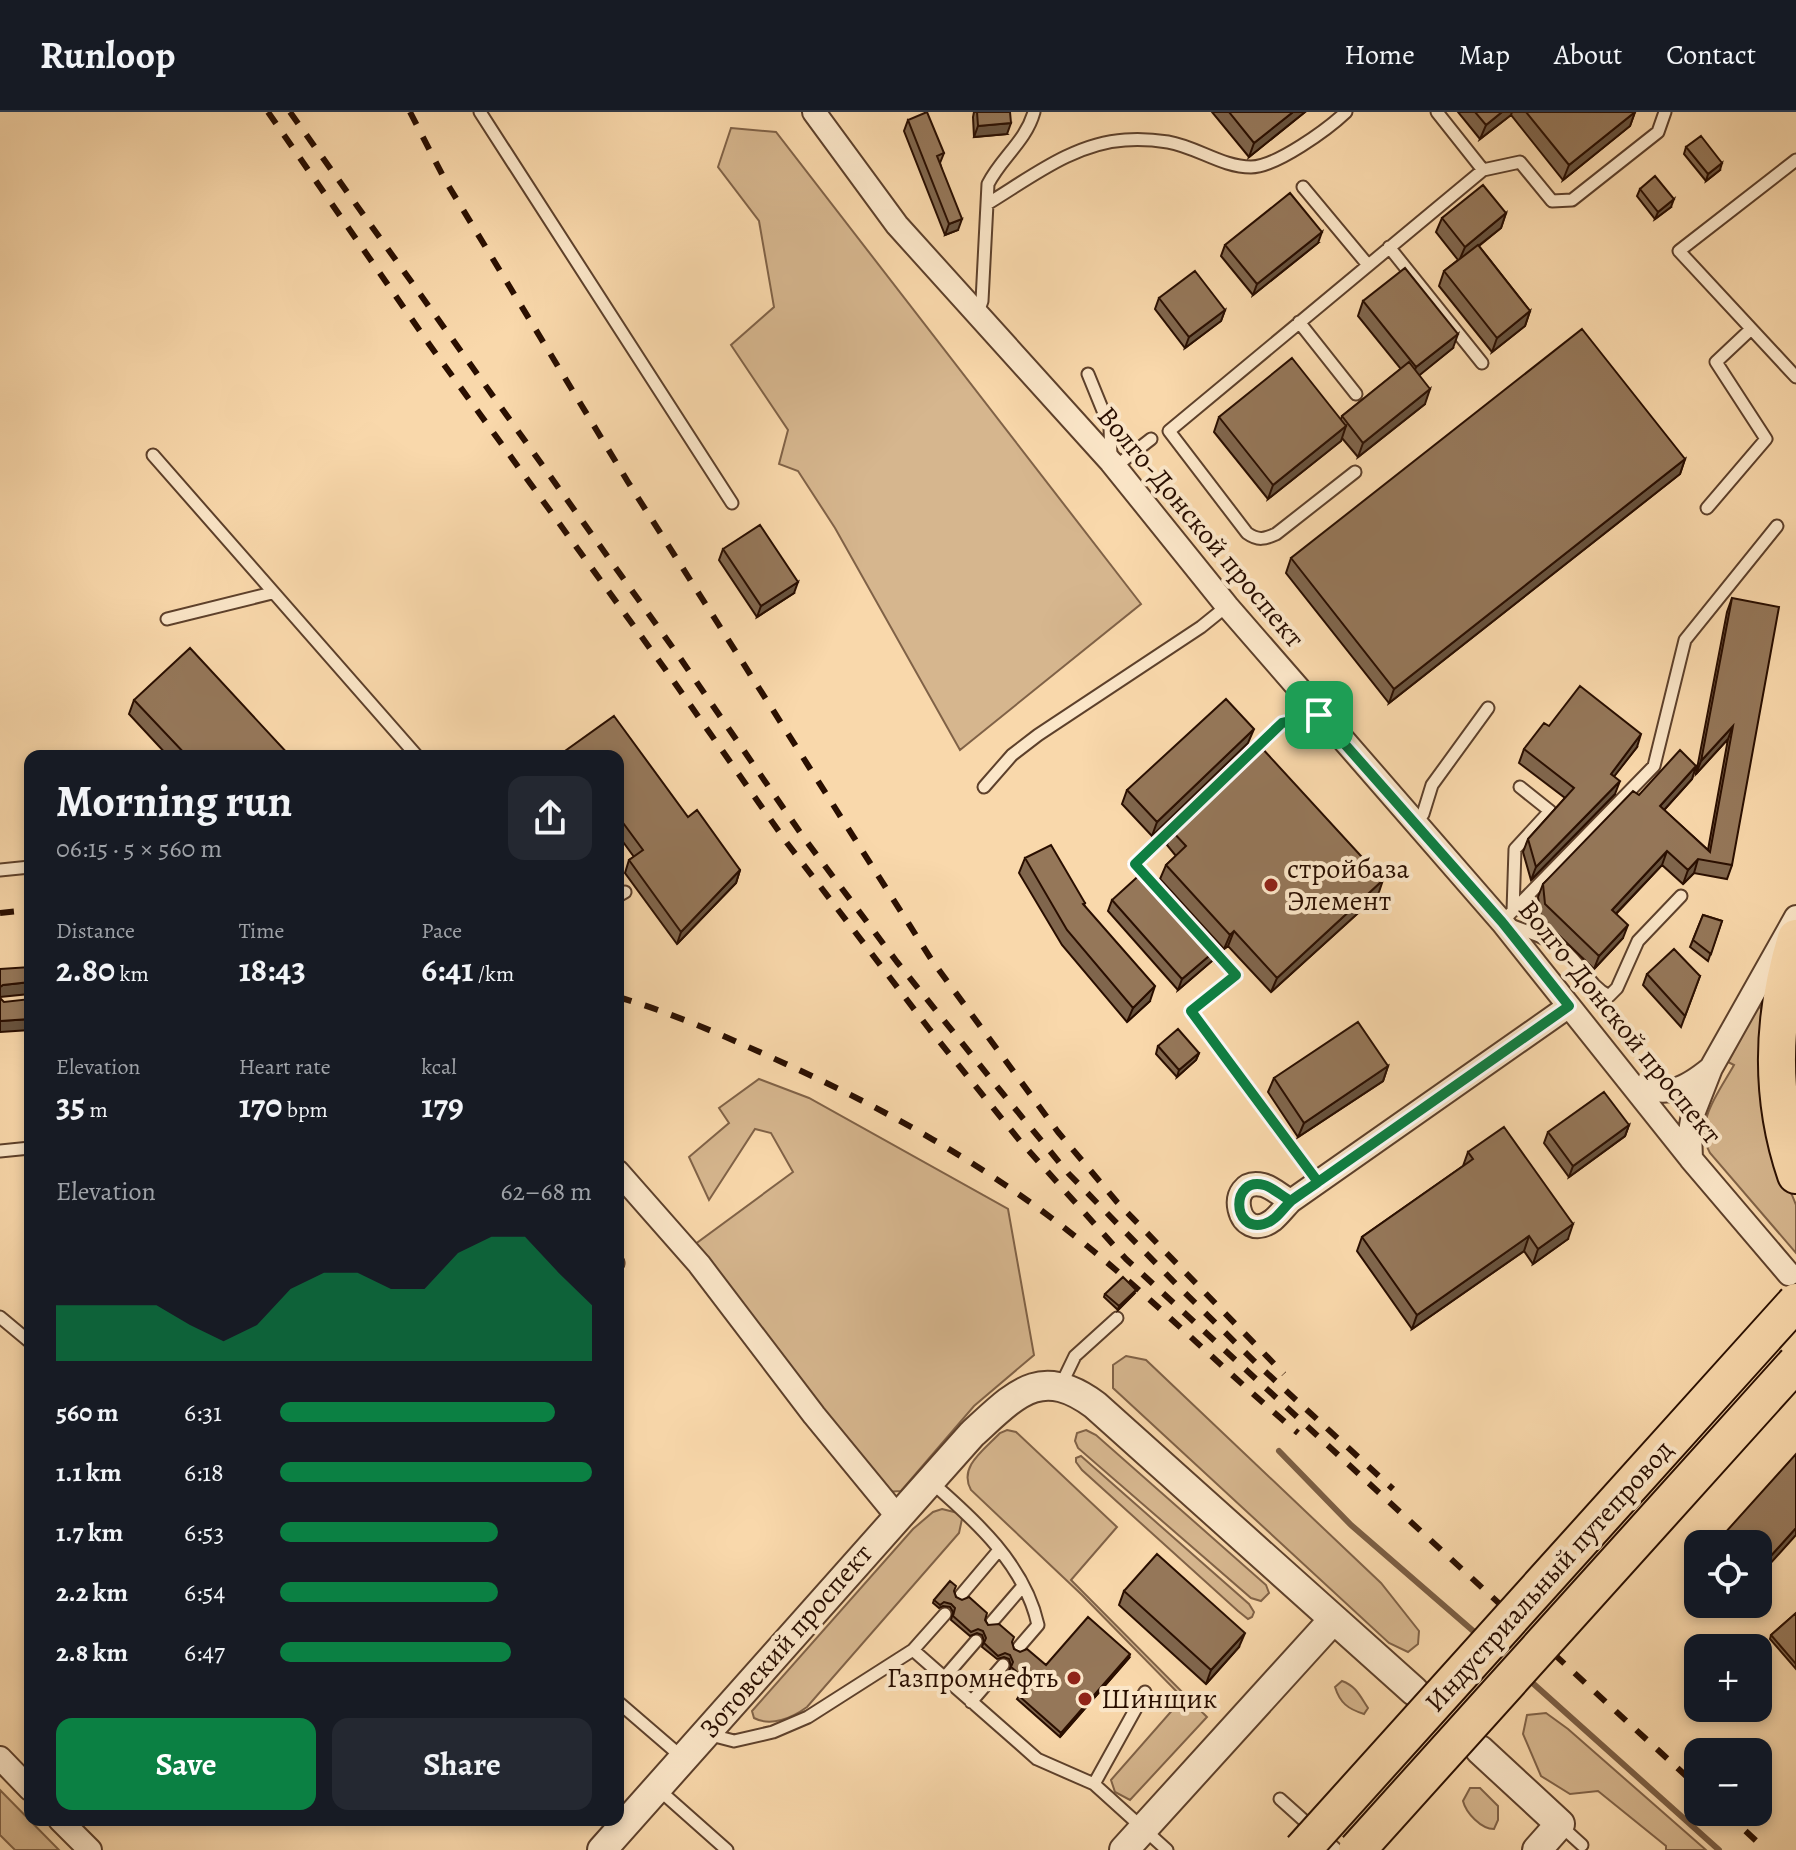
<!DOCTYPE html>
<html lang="en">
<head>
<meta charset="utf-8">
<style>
  :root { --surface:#171b24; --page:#242831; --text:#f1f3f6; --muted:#9ea1a6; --line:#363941; --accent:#0b8043 }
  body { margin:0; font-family:Alegreya,serif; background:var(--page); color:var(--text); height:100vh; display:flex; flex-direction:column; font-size:30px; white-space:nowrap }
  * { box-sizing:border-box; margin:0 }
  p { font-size:26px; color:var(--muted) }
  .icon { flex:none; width:44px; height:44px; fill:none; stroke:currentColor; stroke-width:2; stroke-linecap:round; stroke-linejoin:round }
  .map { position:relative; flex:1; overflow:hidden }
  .sheet { position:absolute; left:24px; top:638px; width:600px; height:1076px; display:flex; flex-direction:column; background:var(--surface); border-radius:16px; box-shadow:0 4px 12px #0003 }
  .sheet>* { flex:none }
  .buttons { position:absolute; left:1684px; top:1418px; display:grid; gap:16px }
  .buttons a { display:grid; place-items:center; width:88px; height:88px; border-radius:16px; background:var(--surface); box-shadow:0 4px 12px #0003; font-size:40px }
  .pin { position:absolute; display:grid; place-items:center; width:68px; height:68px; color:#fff; margin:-34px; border-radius:16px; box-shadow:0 4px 12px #0006 }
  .round { display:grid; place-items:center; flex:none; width:84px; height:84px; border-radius:16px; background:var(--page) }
  .summary { display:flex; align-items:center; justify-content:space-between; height:136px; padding:0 32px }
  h1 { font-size:44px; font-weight:700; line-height:60px }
  .figures { display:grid; grid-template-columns:repeat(3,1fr); gap:12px; height:136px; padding:8px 32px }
  .figures div { display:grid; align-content:center }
  .figures b { font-size:34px; font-weight:700 }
  .figures small { font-size:22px; font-weight:400 }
  .figures p { font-size:22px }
  .chart { height:224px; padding:16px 32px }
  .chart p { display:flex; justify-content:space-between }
  .chart svg { width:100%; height:144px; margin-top:8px; fill:var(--accent); opacity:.7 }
  .cta { display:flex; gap:16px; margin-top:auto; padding:16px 32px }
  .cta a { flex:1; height:92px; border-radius:16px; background:var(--accent); color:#fff; font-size:32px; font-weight:700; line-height:92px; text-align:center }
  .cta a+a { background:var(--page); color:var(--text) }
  ul { padding:0 32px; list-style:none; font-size:26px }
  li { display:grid; grid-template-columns:128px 96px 1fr; align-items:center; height:60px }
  li i { height:20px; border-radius:10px; background:var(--accent) }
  header { display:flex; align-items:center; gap:48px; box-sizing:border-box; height:112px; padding:0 40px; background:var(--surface); border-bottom:2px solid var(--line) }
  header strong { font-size:38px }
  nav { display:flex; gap:44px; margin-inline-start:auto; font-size:28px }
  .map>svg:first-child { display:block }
</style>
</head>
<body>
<header>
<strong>Runloop</strong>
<nav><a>Home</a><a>Map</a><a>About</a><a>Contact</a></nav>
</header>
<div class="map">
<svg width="1796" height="1738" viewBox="0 0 1796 1738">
  <rect width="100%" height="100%" fill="#f9d8ab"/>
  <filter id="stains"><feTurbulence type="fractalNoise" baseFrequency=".0025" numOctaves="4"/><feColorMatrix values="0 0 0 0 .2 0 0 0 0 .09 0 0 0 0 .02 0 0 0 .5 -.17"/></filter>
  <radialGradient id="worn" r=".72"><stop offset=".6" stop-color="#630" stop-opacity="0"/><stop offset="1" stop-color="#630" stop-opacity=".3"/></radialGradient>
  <!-- green -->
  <path fill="#d6b68e" stroke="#806247" stroke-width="2" d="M731,16L776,20L1141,492L960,638L835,416L798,359L779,352L788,318L731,233L774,195L759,109L718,55Z
    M1761,895V920L1775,1041L1796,1093V1141L1710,1041C1693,1011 1719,980 1734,953L1728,950L1757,896Z
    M759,967L809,986L1008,1097L1034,1243L974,1294L901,1379L885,1380L694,1133L793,1060L771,1021L755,1017L709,1088L689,1045L729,1011L719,996Z
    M1126,1244L1146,1248L1381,1471L1419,1519L1418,1532L1408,1540L1389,1531L1113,1276V1253Z
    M1007,1318L1016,1320L1117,1415L1071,1468L1207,1605L1130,1688L1115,1680L1111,1668L1183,1586L1082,1483L971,1378C958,1355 984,1338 1000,1321Z
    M1086,1318L1096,1323L1266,1473L1269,1481L1261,1489L1251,1486L1078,1336L1075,1329L1077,1321Z
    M1081,1344L1249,1492L1254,1500L1252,1505L1248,1507L1238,1499L1082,1358L1076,1350V1346Z
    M942,1397L958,1401L962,1407L959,1421L807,1595C792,1606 771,1615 754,1606L752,1599L913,1417L933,1400Z
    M1342,1569C1356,1574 1360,1584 1368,1596L1364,1602C1348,1597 1340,1591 1335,1575Z
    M1546,1601L1568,1617L1706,1738H1666V1734L1598,1679L1570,1682L1541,1664L1523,1622L1527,1603Z
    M1470,1676H1480L1498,1694V1708L1494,1717C1481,1717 1466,1701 1463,1689Z
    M0,1678L59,1738H15L0,1723Z"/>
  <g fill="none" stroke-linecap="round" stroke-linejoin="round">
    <!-- stream -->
    <path stroke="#7b5e44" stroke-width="6" d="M1279,1339L1351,1413L1479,1524
      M1527,1566L1719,1738"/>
    <defs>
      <path id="service" d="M480,0L732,391
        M1796,48L1679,139L1796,265
        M1483,58L1520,50L1552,89L1572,88L1658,20L1665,0
        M1303,75L1368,153
        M987,92C1030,66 1074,31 1125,28C1138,27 1155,28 1168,30C1197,35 1222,55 1251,55C1276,55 1328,17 1346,0
        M1389,135L1482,251
        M978,200L982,189L988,72C1001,46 1026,29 1034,0
        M1299,210L1356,282
        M1088,262L1110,316L1111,345
        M153,343L417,644
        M1115,355L1151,327
        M1355,360L1276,422C1265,427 1258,429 1247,421L1169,319L1483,58L1437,0
        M1707,396L1766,327L1716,250L1750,218
        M167,507L272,481
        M984,675L1012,643L1038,623L1201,515L1227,494
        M1415,711L1423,702L1432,673L1488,596
        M0,758L30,755
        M1152,771L1135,752L1282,611L1319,603
        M618,784L625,780
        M1681,784L1638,829L1617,876L1609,884C1589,874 1582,853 1565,839C1547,825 1523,818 1502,810L1654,654L1685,528L1777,414
        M1513,799L1515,737L1550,699L1520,675
        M1206,831L1236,863L1191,899L1318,1070
        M0,1039L30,1036
        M618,1150V1152
        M0,1205L30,1230
        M1061,1273L1075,1244L1117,1206
        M930,1369C975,1408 1025,1453 1038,1513L1019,1535
        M961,1483L999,1438
        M992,1510L1023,1474
        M913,1538L1037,1647L1094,1672L1167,1738
        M944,1566L976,1529
        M618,1590L683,1646
        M971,1590L1003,1553
        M707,1622L734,1629L773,1620L808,1605L913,1538L945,1502
        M1094,1672L1145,1580
        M657,1676L727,1738
        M1280,1687L1337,1738
        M1560,1713L1582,1733"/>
      <path id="minor" d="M814,0L897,113L1111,350L1227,494L1502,810L1691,1047L1789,1162
        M1634,974C1669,984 1683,979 1711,956
        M1691,1047L1690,1020L1693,1002L1711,956L1796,805
        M618,1060L699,1152L814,1303L897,1404
        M1291,1089C1282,1085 1272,1075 1263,1073C1223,1064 1237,1135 1273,1108C1279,1103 1285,1095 1291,1089L1569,894
        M0,1646L30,1677
        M60,1708L90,1738"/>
      <path id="tertiary" d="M1480,1638L1560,1712L1537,1738
        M602,1738L972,1322C1015,1283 1040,1252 1095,1293L1414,1579
        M1124,1738L1333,1508"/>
      <path id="primary" d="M1796,826C1772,905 1769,984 1796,1063"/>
    </defs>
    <!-- service casing -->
    <use href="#service" stroke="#5d402b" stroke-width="15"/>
    <!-- minor casing -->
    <use href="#minor" stroke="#5d402b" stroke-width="26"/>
    <!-- tertiary casing -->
    <use href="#tertiary" stroke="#5d402b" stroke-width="32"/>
    <!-- primary casing -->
    <use href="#primary" stroke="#290e00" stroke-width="40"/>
    <!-- service -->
    <use href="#service" stroke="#fbe6c8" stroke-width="11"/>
    <!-- minor -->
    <use href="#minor" stroke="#fbe6c8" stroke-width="22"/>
    <!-- tertiary -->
    <use href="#tertiary" stroke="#fbe6c8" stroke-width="28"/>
    <!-- primary -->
    <use href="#primary" stroke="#f9d8ab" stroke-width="36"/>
    <!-- rail -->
    <path stroke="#290e00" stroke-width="6" stroke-dasharray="14 14" stroke-linecap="butt" d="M268,0L429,232L665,557L787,731L930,918L1020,1029L1126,1147L1698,1675
      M290,0L678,543L804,726L897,850L999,977L1068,1061L1176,1172L1257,1252L1393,1377
      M410,0L445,68L628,370L933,850L1058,1020L1117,1090L1284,1262
      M0,801L30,798
      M618,885C676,902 731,927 786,952C889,999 987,1054 1076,1125C1153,1186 1222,1257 1298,1321
      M1725,1700L1766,1738"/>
    <defs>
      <path id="primary-bridge" d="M1302,1738L1796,1190
        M1357,1738L1796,1251"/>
    </defs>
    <!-- primary-bridge casing -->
    <use href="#primary-bridge" stroke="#290e00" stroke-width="40" stroke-linecap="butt"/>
    <!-- primary-bridge -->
    <use href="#primary-bridge" stroke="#f9d8ab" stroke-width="36"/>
  </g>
  <!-- wall -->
  <path fill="#80664d" stroke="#290e00" stroke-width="2" d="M974,0H977L1007,22L974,25L973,5Z
    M1212,0H1305L1249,45Z
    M1458,0H1635L1630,14L1563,68L1511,3L1480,27Z
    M908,8L944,41L940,51L958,118L945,123L904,19Z
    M1686,35L1720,58L1706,69L1684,42Z
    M1640,77L1671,95L1655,107L1637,84Z
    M1506,101L1501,116L1479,134L1530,199L1525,214L1492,240L1439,174L1444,159L1458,148L1436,120L1442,106Z
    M1318,131L1253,183L1221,144L1225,133Z
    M1159,186L1225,198L1221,209L1185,236L1155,197Z
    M1363,189L1453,236L1419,263L1425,292L1358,345L1342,326L1341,329L1268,387L1214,320L1219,305L1341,307L1342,304L1401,257L1358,204Z
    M1685,347L1680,362L1389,591L1286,461L1291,446Z
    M723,437L794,481L757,505L719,448Z
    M1732,486V753L1727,767L1694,761L1683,772L1662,753L1616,802L1623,826L1594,857L1541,806L1538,785L1543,772L1639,683L1696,654L1692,667L1664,698L1708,738L1728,627L1696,662L1727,500Z
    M134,588L290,644H168L129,602Z
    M1549,614L1637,635L1614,664L1615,682L1531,768L1523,740L1528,727L1565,686L1519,651L1524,637Z
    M1248,631L1152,724L1122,692L1127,678Z
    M618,644L688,705L740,758L736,771L677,832L625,761L629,748L634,745L618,723Z
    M1172,719L1378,783L1271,880L1228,834L1224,837L1160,767L1166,753L1176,744L1167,733Z
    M1025,746L1085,791L1084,793L1150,889L1127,910L1062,833L1019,761Z
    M1112,788L1212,849L1178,878L1108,799Z
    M1703,803L1722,809L1708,849L1690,835Z
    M1647,862L1700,864L1681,915L1643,873Z
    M1158,934L1199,941L1196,948L1177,965L1156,942Z
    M1388,954L1383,969L1298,1025L1268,980L1274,966Z
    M1629,1013L1625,1024L1569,1065L1544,1031L1548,1020Z
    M1468,1040L1568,1127L1533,1152L1524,1139L1412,1217L1357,1139L1362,1125L1463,1054Z
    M1105,1182H1134L1118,1198L1104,1185Z
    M1698,1451V1481L1686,1470L1690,1459Z
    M954,1479L956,1485L985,1508L988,1513L1012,1531L1014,1537L1046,1553L1129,1546L1060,1625L1017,1587L1019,1584L1027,1574L1009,1559L1011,1554L1009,1547L1004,1545L997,1547L982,1535L984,1529L982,1523L977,1521L970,1524L951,1508L953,1500L950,1495L943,1494L939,1496L933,1491L934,1488Z
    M1124,1479L1239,1535L1206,1572L1119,1493Z
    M1710,1492H1734L1723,1504Z
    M1796,1501V1557L1770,1527L1771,1523Z"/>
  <!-- shaded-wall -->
  <path fill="#68533e" stroke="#290e00" stroke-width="2" d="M1293,0H1305L1249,45L1254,31Z
    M1502,0H1512L1511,3L1480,27L1486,13Z
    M1635,0L1630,14L1563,68L1569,53Z
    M1011,11L1007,22L974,25L978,14Z
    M1722,51L1720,58L1706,69L1708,62Z
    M1674,87L1671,95L1655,107L1658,100Z
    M1506,101L1501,116L1459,149L1465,135Z
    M962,107L958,118L945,123L949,112Z
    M1322,120L1318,131L1253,183L1257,172Z
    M1225,198L1221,209L1185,236L1189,225Z
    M1530,199L1525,214L1492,240L1497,226Z
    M1458,222L1453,236L1411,270L1416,255Z
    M1430,277L1425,292L1358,345L1363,331Z
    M1346,314L1341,329L1268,387L1273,373Z
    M1685,347L1680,362L1389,591L1394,577Z
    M798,470L794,481L757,505L761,494Z
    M1733,614L1728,627L1696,662L1701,649Z
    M1254,617L1248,631L1152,724L1157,710Z
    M1641,622L1637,635L1606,675L1611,662Z
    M1696,654L1692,667L1655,708L1660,694Z
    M1620,669L1615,682L1531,768L1536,755Z
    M1667,739L1662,753L1607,811L1612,798Z
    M1698,747L1694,761L1683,772L1688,758Z
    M740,758L736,771L677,832L681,820Z
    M1383,768L1378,783L1271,880L1277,866Z
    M1628,813L1623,826L1594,857L1599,844Z
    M1234,819L1228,834L1224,837L1230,823Z
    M1216,838L1212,849L1178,878L1182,867Z
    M30,870L29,882L0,885V875L3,873Z
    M1155,874L1150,889L1127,910L1133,896Z
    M30,907V918L0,920V909Z
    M1199,941L1196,948L1177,965L1179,958Z
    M1388,954L1383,969L1298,1025L1304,1011Z
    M1629,1013L1625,1024L1569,1065L1573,1054Z
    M1573,1112L1568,1127L1533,1152L1538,1137Z
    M1529,1124L1524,1139L1412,1217L1417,1203Z
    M1136,1178L1134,1182L1118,1198L1119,1194Z
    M1796,1416V1423L1758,1465V1458Z
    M1728,1492H1734L1723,1504Z
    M1245,1521L1239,1535L1206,1572L1211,1558Z
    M1130,1542L1129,1546L1060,1625L1061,1621Z"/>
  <!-- building -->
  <path fill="#957759" stroke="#290e00" stroke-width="2" d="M927,0L944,41L937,44L962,107L949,112L908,8Z
    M977,0H1010L1011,11L978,14Z
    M1229,0H1293L1254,31Z
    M1475,0H1502L1486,13Z
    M1526,0H1635L1569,53Z
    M1701,24L1722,51L1708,62L1686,35Z
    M1655,64L1674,87L1658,100L1640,77Z
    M1483,73L1506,101L1465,135L1442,106Z
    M1290,81L1322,120L1257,172L1225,133Z
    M1478,133L1530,199L1497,226L1444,159Z
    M1405,156L1458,222L1416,255L1363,189Z
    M1195,159L1225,198L1189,225L1159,186Z
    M1582,217L1685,347L1394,577L1291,446Z
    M1292,246L1346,314L1273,373L1219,305Z
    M1409,250L1430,277L1363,331L1342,304Z
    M760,413L798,470L761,494L723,437Z
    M1732,486L1779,495L1732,753L1698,747L1688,758L1667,739L1612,798L1628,813L1599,844L1545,792L1543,772L1633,679L1639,683L1680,638L1696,654L1660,694L1710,740L1733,614L1701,649Z
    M190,536L290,644H187L134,588Z
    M1580,574L1641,622L1611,662L1620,669L1536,755L1528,727L1574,676L1524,637L1544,611L1549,614Z
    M1226,587L1254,617L1157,710L1127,678Z
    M614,604L688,705L697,698L740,758L681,820L629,748L643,738L618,704V644H558Z
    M1260,634L1383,768L1277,866L1234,819L1230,823L1166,753L1186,734L1172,719Z
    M1051,733L1085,791L1083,792L1155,874L1133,896L1067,818L1025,746Z
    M1144,759L1216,838L1182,867L1112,788Z
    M1703,803L1722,809L1711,842L1693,828Z
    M1674,837L1700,864L1685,904L1647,862Z
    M30,855V870L3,873L0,875V857Z
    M0,886L4,890L30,887V907L0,909Z
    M1358,910L1388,954L1304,1011L1274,966Z
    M1178,917L1199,941L1179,958L1158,934Z
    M1604,980L1629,1013L1573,1054L1548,1020Z
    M1504,1015L1573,1112L1538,1137L1529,1124L1417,1203L1362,1125L1473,1047L1468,1040Z
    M1123,1165L1136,1178L1119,1194L1105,1182Z
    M1796,1342V1416L1758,1458V1432H1715Z
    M1157,1442L1245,1521L1211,1558L1124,1479Z
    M1698,1451V1467L1690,1459Z
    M950,1469L956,1474L954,1479L956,1485L962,1488L969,1485L987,1501L985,1508L988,1513L999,1512L1014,1525L1012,1530L1014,1537L1020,1540L1027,1537L1046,1553L1088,1505L1130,1542L1061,1621L1019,1584L1030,1571L1011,1555L1013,1550L1010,1543L1005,1541L998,1544L984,1531L986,1526L983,1519L978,1517L971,1520L953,1504L955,1496L951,1492L944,1490L940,1493L934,1488Z
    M1796,1501V1552L1771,1523Z"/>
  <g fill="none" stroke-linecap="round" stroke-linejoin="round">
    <defs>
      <path id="route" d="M1319,603L1282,611L1135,752L1236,863L1191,899L1318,1070C1310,1076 1300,1082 1292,1088C1283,1096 1276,1109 1264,1112C1231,1121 1231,1064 1264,1073C1272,1075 1283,1085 1291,1089L1318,1070L1569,894L1502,810L1319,603"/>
    </defs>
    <!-- route casing -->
    <use href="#route" stroke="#fff" stroke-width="16"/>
    <!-- route -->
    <use href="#route" stroke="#0b8043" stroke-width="10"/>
  </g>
  <!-- markers -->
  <g fill="#8f2418" stroke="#fbe6c8" stroke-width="3">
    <circle cx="1271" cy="773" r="8"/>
    <circle cx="1074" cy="1566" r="8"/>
    <circle cx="1085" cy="1587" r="8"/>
  </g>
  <g text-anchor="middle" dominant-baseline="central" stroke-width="8" stroke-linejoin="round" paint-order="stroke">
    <!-- street labels -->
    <g font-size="28" fill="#290e00" stroke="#fbe6c8">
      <text transform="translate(1201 415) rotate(50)">Волго-Донской проспект</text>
      <text transform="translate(1620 910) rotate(51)">Волго-Донской проспект</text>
      <text transform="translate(1549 1464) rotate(-48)">Индустриальный путепровод</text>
      <text transform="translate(786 1529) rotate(-49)">Зотовский проспект</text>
    </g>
    <!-- poi labels -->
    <g font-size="28" fill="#290e00" stroke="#fbe6c8" text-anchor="start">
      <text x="1287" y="757">стройбаза<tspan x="1287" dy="32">Элемент</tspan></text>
      <text x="1058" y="1566" text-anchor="end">Газпромнефть</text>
      <text x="1101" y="1587">Шинщик</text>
    </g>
  </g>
  <rect width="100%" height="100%" filter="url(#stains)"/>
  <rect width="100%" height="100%" fill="url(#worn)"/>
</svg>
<div class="buttons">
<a><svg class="icon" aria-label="locate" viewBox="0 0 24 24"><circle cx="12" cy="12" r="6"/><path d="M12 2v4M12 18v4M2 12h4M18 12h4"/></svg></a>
<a>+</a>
<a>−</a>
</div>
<div class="pin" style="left:1319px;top:603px;background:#1e9e55"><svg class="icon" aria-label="arrive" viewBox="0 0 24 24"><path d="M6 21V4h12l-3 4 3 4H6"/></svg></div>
<section class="sheet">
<div class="summary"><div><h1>Morning run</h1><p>06:15 · 5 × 560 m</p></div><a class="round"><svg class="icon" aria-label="share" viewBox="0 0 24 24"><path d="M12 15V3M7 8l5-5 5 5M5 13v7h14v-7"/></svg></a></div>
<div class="figures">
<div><p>Distance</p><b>2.80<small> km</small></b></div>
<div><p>Time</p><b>18:43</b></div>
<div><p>Pace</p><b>6:41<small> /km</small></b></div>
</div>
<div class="figures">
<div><p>Elevation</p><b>35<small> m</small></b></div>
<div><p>Heart rate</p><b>170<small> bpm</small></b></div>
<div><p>kcal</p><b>179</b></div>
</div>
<div class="chart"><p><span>Elevation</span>62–68 m</p>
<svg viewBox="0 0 160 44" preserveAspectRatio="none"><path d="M0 44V27L10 27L20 27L30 27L40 33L50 38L60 33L70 22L80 17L90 17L100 22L110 22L120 11L130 6L140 6L150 17L160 27V44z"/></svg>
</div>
<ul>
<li><b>560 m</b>6:31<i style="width:88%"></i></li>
<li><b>1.1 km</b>6:18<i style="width:100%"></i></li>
<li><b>1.7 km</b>6:53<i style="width:70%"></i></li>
<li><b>2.2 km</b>6:54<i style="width:70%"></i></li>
<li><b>2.8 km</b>6:47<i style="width:74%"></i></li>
</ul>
<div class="cta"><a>Save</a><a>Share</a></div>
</section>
</div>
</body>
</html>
